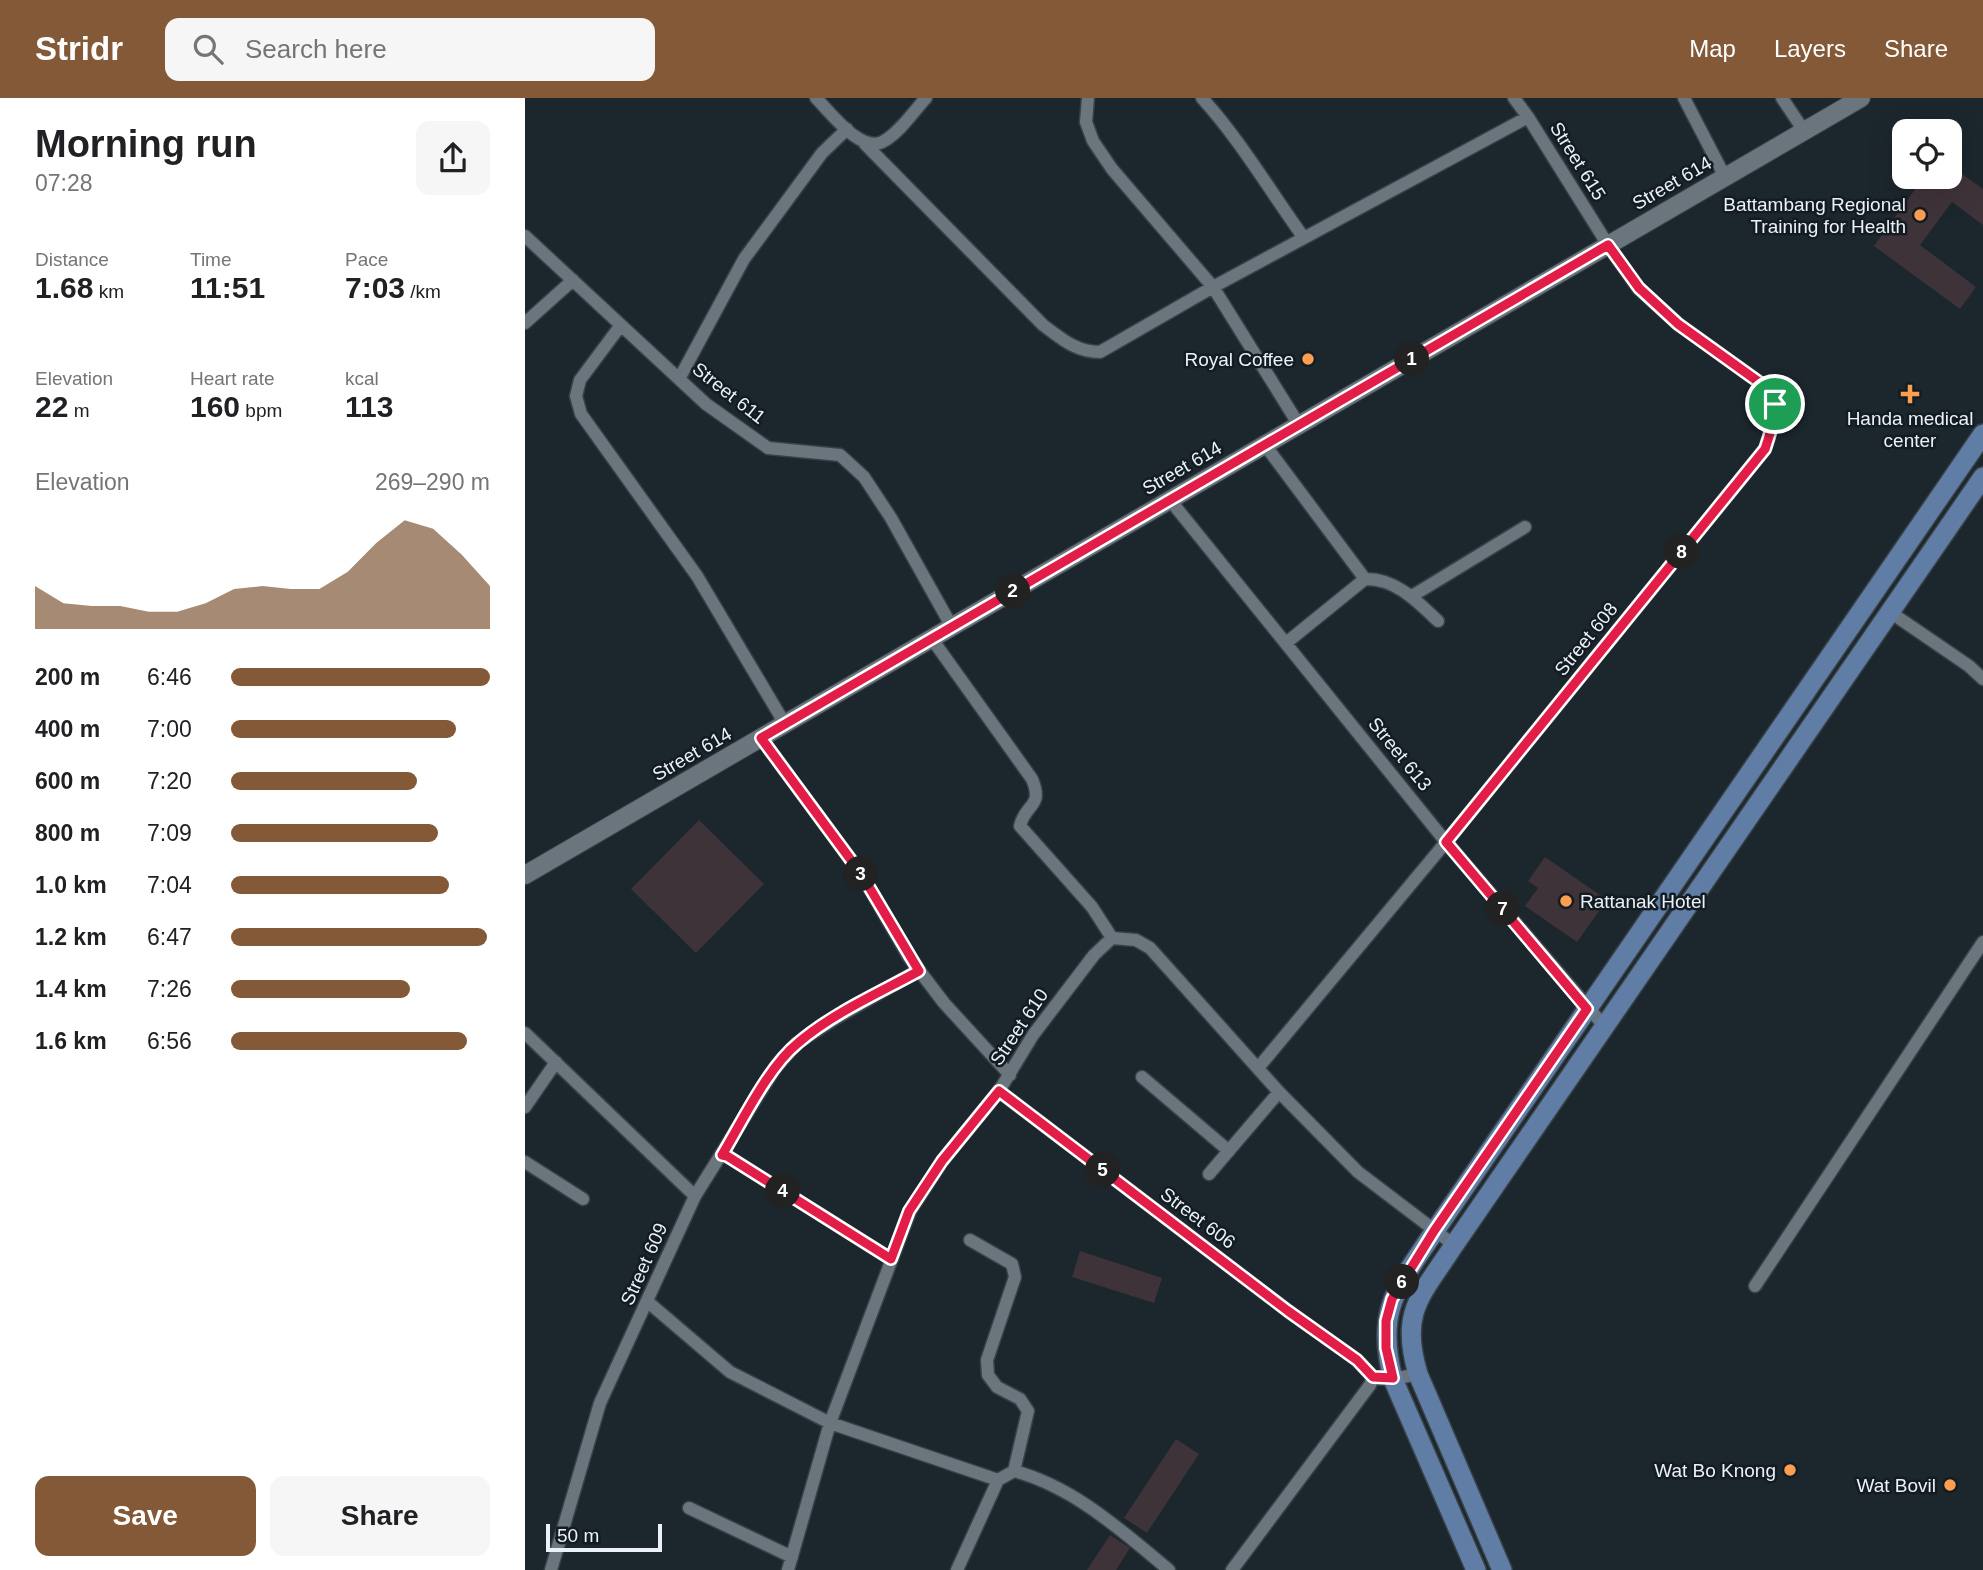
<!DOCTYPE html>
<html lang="en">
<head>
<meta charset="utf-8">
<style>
  :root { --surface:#fff; --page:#f6f6f6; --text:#202124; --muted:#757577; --accent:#835938 }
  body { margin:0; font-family:Helvetica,sans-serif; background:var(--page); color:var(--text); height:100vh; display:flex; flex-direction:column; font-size:26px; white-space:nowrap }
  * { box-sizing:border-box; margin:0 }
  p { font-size:23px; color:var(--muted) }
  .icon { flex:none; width:38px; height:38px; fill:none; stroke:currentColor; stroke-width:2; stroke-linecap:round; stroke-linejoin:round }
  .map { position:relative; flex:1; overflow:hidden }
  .sheet { display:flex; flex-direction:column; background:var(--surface); width:525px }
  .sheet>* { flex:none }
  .buttons { position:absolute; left:1367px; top:21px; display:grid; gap:14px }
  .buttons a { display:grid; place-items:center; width:70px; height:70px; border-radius:14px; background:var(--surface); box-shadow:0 7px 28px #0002; font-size:35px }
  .scale { position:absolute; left:21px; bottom:18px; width:116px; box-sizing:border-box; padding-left:7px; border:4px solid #ebf1f6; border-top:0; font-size:19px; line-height:24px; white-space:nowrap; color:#ebf1f6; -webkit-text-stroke:5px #131c23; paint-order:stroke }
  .pin { position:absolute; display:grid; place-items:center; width:60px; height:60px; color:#fff; margin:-30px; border:4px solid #fff; border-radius:50%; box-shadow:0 2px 7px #0007 }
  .km { position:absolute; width:35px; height:35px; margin:-18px; border-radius:50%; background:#222; color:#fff; font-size:19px; line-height:35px; text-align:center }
  .round { display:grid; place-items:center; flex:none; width:74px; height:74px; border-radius:14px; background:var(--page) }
  .headline { display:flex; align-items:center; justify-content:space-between; height:119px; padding:0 35px }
  h1 { font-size:38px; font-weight:700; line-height:52px }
  .stats { display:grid; grid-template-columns:repeat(3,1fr); gap:10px; height:119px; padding:7px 35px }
  .stats div { display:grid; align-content:center }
  .stats b { font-size:30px; font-weight:700 }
  .stats small { font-size:19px; font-weight:400 }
  .stats p { font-size:19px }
  .chart { height:196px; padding:14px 35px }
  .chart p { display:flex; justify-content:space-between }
  .chart svg { width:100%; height:126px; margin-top:7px; fill:var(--accent); opacity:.7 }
  .primary-button { display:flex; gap:14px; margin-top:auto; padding:14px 35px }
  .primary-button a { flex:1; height:80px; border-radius:14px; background:var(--accent); color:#fff; font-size:28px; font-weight:700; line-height:80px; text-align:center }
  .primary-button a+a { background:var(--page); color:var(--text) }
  ul { padding:0 35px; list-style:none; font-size:23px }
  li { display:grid; grid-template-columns:112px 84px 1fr; align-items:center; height:52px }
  li i { height:18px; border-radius:9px; background:var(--accent) }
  header { display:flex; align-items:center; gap:42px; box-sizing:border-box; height:98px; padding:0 35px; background:var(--accent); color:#fff }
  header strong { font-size:33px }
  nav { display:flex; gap:38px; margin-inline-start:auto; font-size:24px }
  .search { width:490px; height:63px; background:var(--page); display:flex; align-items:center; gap:18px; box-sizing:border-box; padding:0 24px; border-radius:14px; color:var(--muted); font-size:26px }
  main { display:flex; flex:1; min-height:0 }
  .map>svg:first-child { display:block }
</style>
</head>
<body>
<header>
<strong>Stridr</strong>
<div class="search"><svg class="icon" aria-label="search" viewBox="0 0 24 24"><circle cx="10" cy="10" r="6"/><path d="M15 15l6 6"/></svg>Search here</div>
<nav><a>Map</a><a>Layers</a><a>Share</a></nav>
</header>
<main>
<section class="sheet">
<div class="headline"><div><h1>Morning run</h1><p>07:28</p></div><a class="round"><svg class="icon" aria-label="share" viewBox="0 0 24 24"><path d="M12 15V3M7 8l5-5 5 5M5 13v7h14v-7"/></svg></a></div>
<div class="stats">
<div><p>Distance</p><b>1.68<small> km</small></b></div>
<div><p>Time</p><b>11:51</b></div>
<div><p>Pace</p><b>7:03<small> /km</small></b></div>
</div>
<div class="stats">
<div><p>Elevation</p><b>22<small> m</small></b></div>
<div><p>Heart rate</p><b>160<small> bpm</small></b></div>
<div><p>kcal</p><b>113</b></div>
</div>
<div class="chart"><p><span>Elevation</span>269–290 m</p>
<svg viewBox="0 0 160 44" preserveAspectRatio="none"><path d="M0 44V29L10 35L20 36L30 36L40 38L50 38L60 35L70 30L80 29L90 30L100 30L110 24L120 14L130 6L140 9L150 18L160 29V44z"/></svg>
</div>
<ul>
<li><b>200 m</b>6:46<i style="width:100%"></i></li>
<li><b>400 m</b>7:00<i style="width:87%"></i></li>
<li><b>600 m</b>7:20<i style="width:72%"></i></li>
<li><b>800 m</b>7:09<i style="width:80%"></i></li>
<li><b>1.0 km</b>7:04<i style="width:84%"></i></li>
<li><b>1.2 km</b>6:47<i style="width:99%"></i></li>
<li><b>1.4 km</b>7:26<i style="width:69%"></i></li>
<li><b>1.6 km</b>6:56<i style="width:91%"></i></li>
</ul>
<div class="primary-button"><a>Save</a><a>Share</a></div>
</section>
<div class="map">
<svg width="1458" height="1472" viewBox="0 0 1458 1472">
  <rect width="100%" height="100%" fill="#1c262d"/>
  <!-- building -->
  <path fill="#3e3339" d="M1424,67L1458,91V127L1427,104L1395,147L1451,189L1435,211L1349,148L1399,79H1424Z
    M174,722L239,786L171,855L106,791Z
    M1020,759L1082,802L1052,844L1000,808L1013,790L1003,783Z
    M555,1153L637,1180L629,1205L547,1179Z
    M651,1341L674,1356L622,1435L599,1420Z
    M585,1437L605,1450L591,1472H562Z"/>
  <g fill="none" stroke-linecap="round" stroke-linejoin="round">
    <defs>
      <path id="street" d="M291,0C306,15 337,57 359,43C375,34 389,13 401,0
        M563,0L561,24L568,43L587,71L688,189L774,327
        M677,0C716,43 745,93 779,140
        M1159,0L1200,79
        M1257,0L1279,33
        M340,46L518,227C537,241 551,254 575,254L688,189L1003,19
        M0,138L181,306L243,350L315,357L339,379L366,420L427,529
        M0,225L48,182
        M96,227L55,282L51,298L56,316L172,478L260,626
        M154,281L219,161L297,55L322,31
        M740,347L840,481C870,480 892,503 913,523
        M645,402L921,744L1080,929
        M887,498L1000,429
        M1365,514L1444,568L1458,581
        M407,541L507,681C519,710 500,705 495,728L567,809L587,840
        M761,545L840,481
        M236,640L337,777L384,859L419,905L485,977
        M0,935L170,1098
        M733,970L921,744L1240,351C1247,330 1253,314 1245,292L1153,226L1113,190L1083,147L1003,19L989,0
        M617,979L704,1053
        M474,993L763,1213L832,1262L848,1279
        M0,1009L31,964
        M197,1057L202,1058L366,1161
        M0,1064L58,1101
        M684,1076L754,994
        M1230,1188L1458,844
        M123,1204L205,1274L305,1325L473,1382
        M489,1373C549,1389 597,1433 644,1472
        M164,1410L267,1459
        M26,1472L75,1305L170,1098L250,970L272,945L311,920L394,872
        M263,1472L305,1325L385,1113L417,1063L474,993L508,937L569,857L587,840L611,842L625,850L754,994L833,1074L929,1147
        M432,1472L473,1382L489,1373L503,1313L495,1301L472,1289L463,1277L462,1262L490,1179L487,1166L445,1142
        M707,1472L845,1287L848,1279L868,1281L893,1276"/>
      <path id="secondary" d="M0,777L1336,0"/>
      <path id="primary" d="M951,1472L868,1281C850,1211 873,1189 909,1134L1458,336
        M977,1472L893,1276C874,1213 897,1197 929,1147L1458,379"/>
    </defs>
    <!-- street casing -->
    <use href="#street" stroke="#384146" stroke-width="15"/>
    <!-- secondary casing -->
    <use href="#secondary" stroke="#384146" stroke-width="20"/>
    <!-- primary casing -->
    <use href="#primary" stroke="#384146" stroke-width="22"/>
    <!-- street -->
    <use href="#street" stroke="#6a757e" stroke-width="12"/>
    <!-- secondary -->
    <use href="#secondary" stroke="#6a757e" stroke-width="18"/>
    <!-- primary -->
    <use href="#primary" stroke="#5f7da5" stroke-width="19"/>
  </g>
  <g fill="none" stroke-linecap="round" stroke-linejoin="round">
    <defs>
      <path id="route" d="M1083,147L1114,190L1153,226L1245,292C1253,314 1247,330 1240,351L921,744L1062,911L909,1133L867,1201L861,1223V1250L868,1280L848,1279L832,1262L763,1213L474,993L417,1063L384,1113L366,1161L202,1058L197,1057C217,1024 243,969 273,945C308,915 354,895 394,873L337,777L236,640Z"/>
    </defs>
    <!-- route casing -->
    <use href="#route" stroke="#fff" stroke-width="14"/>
    <!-- route -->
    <use href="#route" stroke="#e11d48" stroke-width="9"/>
  </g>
  <!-- markers -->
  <g fill="#fb9e51" stroke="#131c23" stroke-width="2.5">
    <circle cx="1395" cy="117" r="7"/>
    <circle cx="783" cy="261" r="7"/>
    <path d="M1381.5 285.5h7v7h7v7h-7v7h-7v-7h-7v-7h7z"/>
    <circle cx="1041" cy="803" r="7"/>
    <circle cx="1265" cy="1372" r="7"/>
    <circle cx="1425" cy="1387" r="7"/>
  </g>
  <g text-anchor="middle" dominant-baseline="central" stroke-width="5" stroke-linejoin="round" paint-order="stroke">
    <!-- street labels -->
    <g font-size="19" fill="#ebf1f6" stroke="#131c23">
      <text transform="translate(1053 63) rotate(58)">Street 615</text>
      <text transform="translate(1147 85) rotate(-30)">Street 614</text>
      <text transform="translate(204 295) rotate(38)">Street 611</text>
      <text transform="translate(657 370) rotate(-30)">Street 614</text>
      <text transform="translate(1061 541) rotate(-51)">Street 608</text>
      <text transform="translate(167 656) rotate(-30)">Street 614</text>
      <text transform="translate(875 656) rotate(51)">Street 613</text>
      <text transform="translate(494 929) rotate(-56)">Street 610</text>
      <text transform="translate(673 1120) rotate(37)">Street 606</text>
      <text transform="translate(119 1166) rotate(-66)">Street 609</text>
    </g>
    <!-- poi labels -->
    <g font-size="19" fill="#ebf1f6" stroke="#131c23" text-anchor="end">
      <text x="1381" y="106">Battambang Regional<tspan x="1381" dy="22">Training for Health</tspan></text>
      <text x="769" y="261">Royal Coffee</text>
      <text x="1385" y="320" text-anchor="middle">Handa medical<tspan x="1385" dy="22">center</tspan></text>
      <text x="1055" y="803" text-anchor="start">Rattanak Hotel</text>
      <text x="1251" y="1372">Wat Bo Knong</text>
      <text x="1411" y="1387">Wat Bovil</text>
    </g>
  </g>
</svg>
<div class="buttons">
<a><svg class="icon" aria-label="locate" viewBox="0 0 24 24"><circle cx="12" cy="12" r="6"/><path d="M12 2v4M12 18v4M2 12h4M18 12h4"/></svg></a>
</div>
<div class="scale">50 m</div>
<div class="pin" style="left:1250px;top:306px;background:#1e9e55"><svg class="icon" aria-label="arrive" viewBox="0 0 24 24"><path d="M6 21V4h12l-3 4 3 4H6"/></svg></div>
<b class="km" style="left:887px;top:261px">1</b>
<b class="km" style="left:488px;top:493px">2</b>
<b class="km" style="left:336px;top:776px">3</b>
<b class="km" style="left:258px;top:1093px">4</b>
<b class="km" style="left:578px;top:1072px">5</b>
<b class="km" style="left:877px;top:1184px">6</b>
<b class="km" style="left:978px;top:811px">7</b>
<b class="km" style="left:1157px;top:454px">8</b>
</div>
</main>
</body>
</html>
